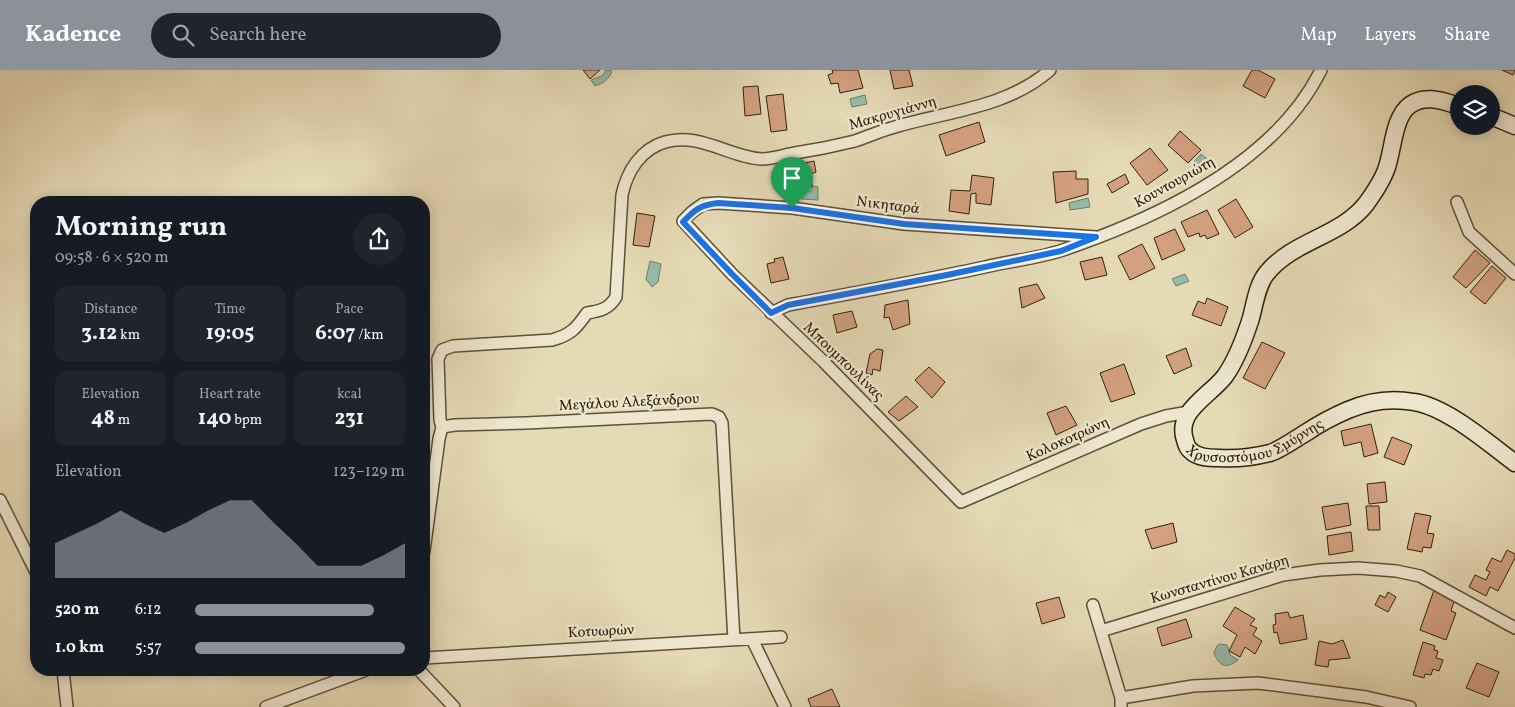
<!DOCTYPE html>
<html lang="en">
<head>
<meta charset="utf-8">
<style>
  :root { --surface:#171b24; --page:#20242c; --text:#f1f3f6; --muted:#9ea1a6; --accent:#8c9099 }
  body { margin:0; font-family:Vollkorn,serif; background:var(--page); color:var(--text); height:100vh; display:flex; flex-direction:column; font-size:19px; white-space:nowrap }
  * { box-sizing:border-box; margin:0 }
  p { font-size:16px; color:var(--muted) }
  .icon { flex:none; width:28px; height:28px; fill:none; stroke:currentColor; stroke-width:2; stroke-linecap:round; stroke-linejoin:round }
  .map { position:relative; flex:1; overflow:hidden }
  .side { position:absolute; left:30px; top:126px; width:400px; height:480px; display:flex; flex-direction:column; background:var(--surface); border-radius:20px; box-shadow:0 2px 12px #0003 }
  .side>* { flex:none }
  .fabs { position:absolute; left:1450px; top:15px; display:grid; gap:10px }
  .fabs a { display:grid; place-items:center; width:50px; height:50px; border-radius:50%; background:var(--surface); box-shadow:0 2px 12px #0003; font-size:25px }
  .pin { position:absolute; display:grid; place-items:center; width:42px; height:42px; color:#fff; margin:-51px -21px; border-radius:50% 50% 50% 0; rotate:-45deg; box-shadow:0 0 5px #0007 }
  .pin .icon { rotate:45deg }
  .round { display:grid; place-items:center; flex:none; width:52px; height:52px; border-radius:26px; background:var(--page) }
  .summary { display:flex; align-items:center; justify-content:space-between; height:85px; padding:0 25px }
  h1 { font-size:28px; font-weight:700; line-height:38px }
  .stats { display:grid; grid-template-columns:repeat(3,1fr); gap:8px; height:85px; padding:5px 25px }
  .stats div { display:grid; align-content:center; border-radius:12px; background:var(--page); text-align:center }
  .stats b { font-size:21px; font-weight:700 }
  .stats small { font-size:14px; font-weight:400 }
  .stats p { font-size:14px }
  .chart { height:140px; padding:10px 25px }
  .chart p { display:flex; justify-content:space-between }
  .chart svg { width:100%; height:90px; margin-top:5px; fill:var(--accent); opacity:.7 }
  ul { padding:0 25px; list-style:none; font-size:16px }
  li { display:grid; grid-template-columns:80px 60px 1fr; align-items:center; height:38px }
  li i { height:12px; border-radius:6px; background:var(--accent) }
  header { display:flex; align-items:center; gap:30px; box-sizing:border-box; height:70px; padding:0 25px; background:var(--accent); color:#fff }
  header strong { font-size:24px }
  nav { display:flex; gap:28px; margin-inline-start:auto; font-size:18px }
  .search { width:350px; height:45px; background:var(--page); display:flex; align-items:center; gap:12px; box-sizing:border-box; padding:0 18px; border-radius:28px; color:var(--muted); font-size:19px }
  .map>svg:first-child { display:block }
</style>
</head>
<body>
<header>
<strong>Kadence</strong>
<div class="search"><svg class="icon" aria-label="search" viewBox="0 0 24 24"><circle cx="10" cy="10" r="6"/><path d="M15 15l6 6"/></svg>Search here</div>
<nav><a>Map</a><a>Layers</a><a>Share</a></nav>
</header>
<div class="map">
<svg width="1515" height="637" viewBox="0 0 1515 637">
  <rect width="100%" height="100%" fill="#e5dab6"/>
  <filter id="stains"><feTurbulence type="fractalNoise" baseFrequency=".004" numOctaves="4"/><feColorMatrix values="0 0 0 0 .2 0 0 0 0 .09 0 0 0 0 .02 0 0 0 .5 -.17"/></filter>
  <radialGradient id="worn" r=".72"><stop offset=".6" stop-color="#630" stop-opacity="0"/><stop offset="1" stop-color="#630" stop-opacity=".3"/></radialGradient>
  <!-- water -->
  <path fill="#96bbac" stroke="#6e7e6c" d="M606,0L612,1C609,10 603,13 595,16L591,10L602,6Z
    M865,25L867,34L852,37L850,29Z
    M1201,84L1207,89L1197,99L1192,94Z
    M812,116L818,117V130L802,129L803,121H811Z
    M1088,128L1090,137L1070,140L1069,133Z
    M650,191L661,194L658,212L652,217L646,209Z
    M1185,204L1189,211L1176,216L1172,209Z
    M1219,574L1227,575L1230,585L1238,590C1226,599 1220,597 1214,583L1217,576Z"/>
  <!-- building -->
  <path fill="#d3a080" stroke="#32220b" d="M583,0H600L590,9Z
    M832,0H858L863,18L840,23L838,13L831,14L828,5L833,3Z
    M890,0H909L913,16L894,19Z
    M1252,0H1258L1275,9L1265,28L1243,16Z
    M1502,0H1515L1513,5Z
    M758,16L761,44L745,46L743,17Z
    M783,24L787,60L771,62L766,26Z
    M979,52L985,72L946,86L939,65Z
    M1180,61L1201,80L1188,93L1168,75Z
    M1150,78L1168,100L1147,115L1130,93Z
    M814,91L816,102L811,104L812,116L790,121L785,97Z
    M1076,101V109H1088V124L1056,133L1053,102Z
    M1125,104L1129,113L1112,123L1107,114Z
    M972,105L994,108L991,135L976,133V123L971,124L969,144L949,141L951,120L970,121Z
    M1236,129L1253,157L1235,168L1218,140Z
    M1207,140L1219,164L1207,169L1205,165L1200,167L1199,163L1188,167L1181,152Z
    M637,143L655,146L649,177L633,175Z
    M1175,159L1185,180L1162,190L1154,168Z
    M1142,174L1155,198L1130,210L1118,186Z
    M1475,180L1490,193L1466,218L1453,207Z
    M783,187L789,209L771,213L767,194L775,192L774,189Z
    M1102,187L1107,205L1085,210L1080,192Z
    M1492,196L1506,208L1485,234L1470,222Z
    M1037,214L1045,228L1022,238L1019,218Z
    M1207,228L1228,237L1221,256L1192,245L1198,231L1205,234Z
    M908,230L910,254L893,260L889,247L884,248L885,235Z
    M852,241L857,257L837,263L833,245Z
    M1262,272L1285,283L1265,319L1243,308Z
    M1186,278L1192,296L1174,304L1166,286Z
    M877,279L883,280L880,301L873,299L872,305L866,303L870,284Z
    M1124,294L1135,324L1111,332L1100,303Z
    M929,297L945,312L932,328L915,310Z
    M906,326L918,337L899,351L888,342Z
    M1066,336L1077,355L1056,365L1047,343Z
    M1371,354L1378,383L1364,387L1361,372L1344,376L1341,361Z
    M1392,367L1412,375L1404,395L1384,387Z
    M1385,412L1387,432L1369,434L1367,414Z
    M1348,433L1351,455L1326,460L1322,437Z
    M1366,436H1379L1380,460H1368Z
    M1415,443L1431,446L1427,463L1434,464L1431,478L1423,477L1422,482L1407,479Z
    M1173,453L1177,472L1152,479L1145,460Z
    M1351,462L1353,481L1329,485L1327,466Z
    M1507,480L1515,484V488L1498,521L1490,517L1486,526L1469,517L1475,505L1486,510L1490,502L1486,500L1492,488L1501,492Z
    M1434,520L1455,528L1451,541L1456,543L1446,570L1420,560Z
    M1388,522L1396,527L1388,542L1375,535L1380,525L1385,528Z
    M1059,527L1065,547L1042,554L1036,533Z
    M1235,537L1255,549L1250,555L1257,558L1253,565L1262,571L1255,584L1245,577L1240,587L1229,581L1237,565L1223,556Z
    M1288,542L1290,548L1303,545L1307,569L1280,574L1277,562L1274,563L1273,555L1276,554L1275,544Z
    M1186,549L1192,567L1162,576L1157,558Z
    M1343,570L1350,588L1329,590L1328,597L1315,595L1319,571L1332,574Z
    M1423,572L1435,576L1434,580L1438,581L1436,588L1443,590L1439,601L1433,599L1431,605L1425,604L1424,608L1413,605Z
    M1477,593L1499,602L1489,627L1466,618Z
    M832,619L840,637H811L808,629Z"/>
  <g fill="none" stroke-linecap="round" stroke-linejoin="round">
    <defs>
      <path id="street" d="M1457,132L1469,162L1515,204
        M1096,167L904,154L792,138L718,133L703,134L692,142L683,151L732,204L823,291L961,432L1141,354L1166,346L1189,342
        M771,243L788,235C854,223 920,211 985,197C1010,191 1040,188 1063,180C1157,148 1275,93 1321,0
        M442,357L440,350L438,289L442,280L453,276L552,270C570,265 576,259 587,243C600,241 609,239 616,227L622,125C627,101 641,79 665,72C699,62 729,87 761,89C772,89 784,85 795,83C815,80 835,76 855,71C869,66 883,60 898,56C950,41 1008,37 1050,0
        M0,430L36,502
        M424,481L439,369L442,357L455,355L526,353L712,344L719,347L722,353L734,570
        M1093,535L1121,628V637
        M1101,561L1283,505L1320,500L1358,498L1396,501L1420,506L1515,558
        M752,569L785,637
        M424,588L781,567
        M63,600L67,637
        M419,600L454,637
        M1121,628L1193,616L1258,613L1366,627L1410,637
        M266,637L366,600"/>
      <g id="secondary">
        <path id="s1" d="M1459,36C1443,31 1425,24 1410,35C1394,46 1393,79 1387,97C1383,110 1374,123 1366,134C1340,167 1293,170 1266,204C1257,216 1255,233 1251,248C1245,267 1237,289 1225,306C1211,325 1175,341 1185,370C1186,374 1188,379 1191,381C1198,388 1210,388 1219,388C1235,389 1254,387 1270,383C1282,379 1295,369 1307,362C1319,354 1334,346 1348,340C1369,331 1392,328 1414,332C1447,337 1488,373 1515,393"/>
        <path d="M1491,46L1515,56"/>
      </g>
    </defs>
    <!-- street casing -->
    <use href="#street" stroke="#5f5036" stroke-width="14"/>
    <!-- secondary casing -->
    <use href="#secondary" stroke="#32220b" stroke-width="19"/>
    <!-- street -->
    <use href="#street" stroke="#eee7d0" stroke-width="11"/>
    <!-- secondary -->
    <use href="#secondary" stroke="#eee7d0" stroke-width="16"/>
  </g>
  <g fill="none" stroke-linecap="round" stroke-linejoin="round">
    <defs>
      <path id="route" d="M718,133L792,138L904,154L1096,167L1061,181L947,205L788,235L771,243L732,204L683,152C695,139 701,135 718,133Z"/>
    </defs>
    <!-- route casing -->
    <use href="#route" stroke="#fff" stroke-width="10"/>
    <!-- route -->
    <use href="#route" stroke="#1a73e8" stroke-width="6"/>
  </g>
  <g text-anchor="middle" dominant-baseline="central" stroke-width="4.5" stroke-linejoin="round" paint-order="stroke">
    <!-- street labels -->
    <g font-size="15" fill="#32220b" stroke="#eee7d0">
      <text transform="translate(893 44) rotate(-16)">Μακρυγιάννη</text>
      <text transform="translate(1175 113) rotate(-29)">Κουντουριώτη</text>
      <text transform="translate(888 136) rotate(7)">Νικηταρά</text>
      <text transform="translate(843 292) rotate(44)">Μπουμπουλίνας</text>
      <text transform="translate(629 333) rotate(-3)">Μεγάλου Αλεξάνδρου</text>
      <text stroke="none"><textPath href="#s1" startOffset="556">Χρυσοστόμου Σμύρνης</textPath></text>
      <text transform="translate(1068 370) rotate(-24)">Κολοκοτρώνη</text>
      <text transform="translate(1220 510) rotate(-16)">Κωνσταντίνου Κανάρη</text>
      <text transform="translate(601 562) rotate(-3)">Κοτυωρών</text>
    </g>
  </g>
  <rect width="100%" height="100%" filter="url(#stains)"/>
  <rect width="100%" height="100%" fill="url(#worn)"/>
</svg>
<div class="fabs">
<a><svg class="icon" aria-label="layers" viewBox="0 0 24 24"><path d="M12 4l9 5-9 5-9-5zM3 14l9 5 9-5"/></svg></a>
</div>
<div class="pin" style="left:792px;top:138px;background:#1e9e55"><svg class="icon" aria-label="arrive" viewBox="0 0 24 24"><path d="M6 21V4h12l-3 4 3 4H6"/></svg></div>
<section class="side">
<div class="summary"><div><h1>Morning run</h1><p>09:58 · 6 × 520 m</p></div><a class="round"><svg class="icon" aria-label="share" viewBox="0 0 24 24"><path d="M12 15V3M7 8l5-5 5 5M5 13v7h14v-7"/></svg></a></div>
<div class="stats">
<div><p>Distance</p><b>3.12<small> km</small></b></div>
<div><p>Time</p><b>19:05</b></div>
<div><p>Pace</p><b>6:07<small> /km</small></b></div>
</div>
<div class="stats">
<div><p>Elevation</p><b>48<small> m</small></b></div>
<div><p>Heart rate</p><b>140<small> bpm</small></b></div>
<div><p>kcal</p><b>231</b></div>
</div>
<div class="chart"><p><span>Elevation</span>123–129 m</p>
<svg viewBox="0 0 160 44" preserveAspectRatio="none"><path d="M0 44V27L10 22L20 17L30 11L40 17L50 22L60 17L70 11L80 6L90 6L100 17L110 27L120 38L130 38L140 38L150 33L160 27V44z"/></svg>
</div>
<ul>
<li><b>520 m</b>6:12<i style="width:85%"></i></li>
<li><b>1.0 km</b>5:57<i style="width:100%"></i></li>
</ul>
</section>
</div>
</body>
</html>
